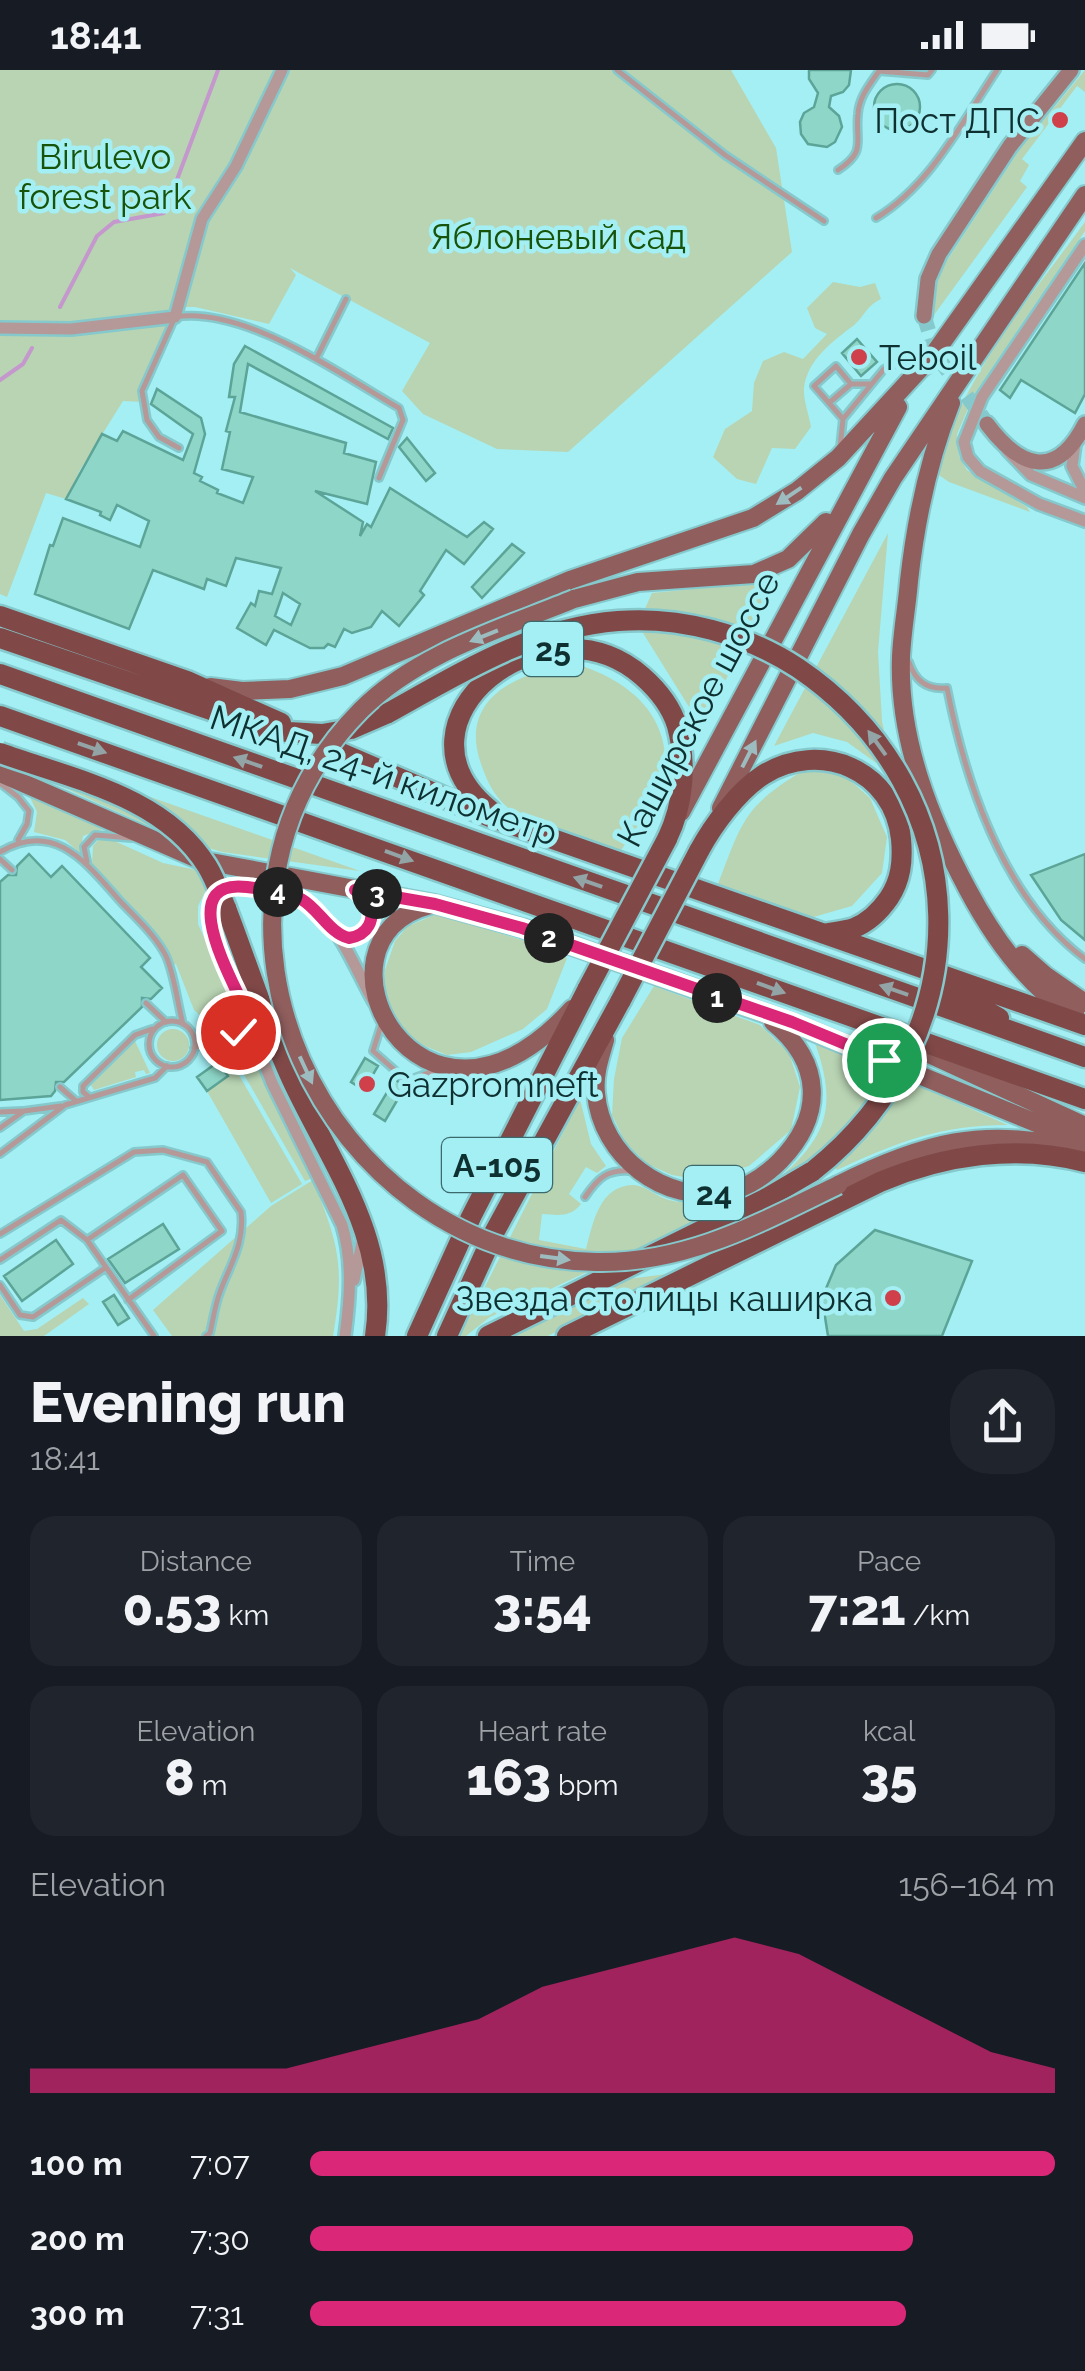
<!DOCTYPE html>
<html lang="en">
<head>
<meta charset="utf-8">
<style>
  :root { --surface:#171b24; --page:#20242c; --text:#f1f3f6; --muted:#9ea1a6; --accent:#db2777 }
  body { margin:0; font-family:Raleway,sans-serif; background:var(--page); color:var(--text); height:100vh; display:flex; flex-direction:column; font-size:38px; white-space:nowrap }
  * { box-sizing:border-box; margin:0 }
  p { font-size:32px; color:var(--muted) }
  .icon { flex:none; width:55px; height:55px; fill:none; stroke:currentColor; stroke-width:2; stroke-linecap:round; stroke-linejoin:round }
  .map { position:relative; height:1266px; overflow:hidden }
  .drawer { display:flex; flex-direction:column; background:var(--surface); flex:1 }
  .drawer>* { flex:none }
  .pin { position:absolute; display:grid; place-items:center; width:85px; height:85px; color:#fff; margin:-42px; border:5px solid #fff; border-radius:50%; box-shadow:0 2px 10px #0007 }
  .km { position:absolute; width:50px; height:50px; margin:-25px; border-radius:50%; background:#222; color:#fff; font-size:28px; line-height:50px; text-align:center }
  .round { display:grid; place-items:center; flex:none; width:105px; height:105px; border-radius:40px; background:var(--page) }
  .headline { display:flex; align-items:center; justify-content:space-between; height:170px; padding:0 30px }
  h1 { font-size:55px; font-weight:800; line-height:75px }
  .metrics { display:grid; grid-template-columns:repeat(3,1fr); gap:15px; height:170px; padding:10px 30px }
  .metrics div { display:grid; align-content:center; border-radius:25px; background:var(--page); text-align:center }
  .metrics b { font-size:50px; font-weight:800 }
  .metrics small { font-size:28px; font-weight:400 }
  .metrics p { font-size:28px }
  .chart { height:280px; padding:20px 30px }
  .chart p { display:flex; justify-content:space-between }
  .chart svg { width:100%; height:180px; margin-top:10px; fill:var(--accent); opacity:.7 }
  ul { padding:0 30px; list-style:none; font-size:32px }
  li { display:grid; grid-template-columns:160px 120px 1fr; align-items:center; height:75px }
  li i { height:25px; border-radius:12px; background:var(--accent) }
  .status { display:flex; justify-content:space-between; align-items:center; height:70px; padding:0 50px; background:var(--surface); direction:ltr }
  .status svg { height:28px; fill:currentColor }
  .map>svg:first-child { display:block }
</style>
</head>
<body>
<div class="status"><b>18:41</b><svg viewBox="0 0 49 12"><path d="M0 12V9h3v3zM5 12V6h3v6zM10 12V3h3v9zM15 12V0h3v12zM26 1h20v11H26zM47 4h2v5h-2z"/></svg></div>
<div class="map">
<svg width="1085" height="1266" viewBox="0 0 1085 1266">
  <rect width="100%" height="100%" fill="#a3eff4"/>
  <!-- green -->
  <path fill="#b8d4b3" d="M0,0H731L776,78L792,182L568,382L497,379L423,344L402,321L430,273L290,198L296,205L269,254L195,237H178L142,321L143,332L123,331L80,400L66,429L46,423L7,527L0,524Z
    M1085,0V22L1077,16L1022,89L1029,95L1020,111L1027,117L934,245L936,215L946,192L1020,79Z
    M1085,152V161L975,323L957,364L959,386L967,400L1027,437L1030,442L949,412L936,403C960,310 1029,229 1085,152Z
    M833,212L860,217L875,213L881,229C865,237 865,246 853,256C833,271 807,290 804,318C803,329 809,345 811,357L795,379L772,378L756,414L737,409L713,387L725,359L752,341L754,313L763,291L784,282L803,289L827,264L815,258L807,238Z
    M888,463L878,582L882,651L893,705L847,672L813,663L774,676Z
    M780,505L704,652L699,653L643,563V543L652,523L754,513Z
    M575,594C627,609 671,644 665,704C662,726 630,766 618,785C590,775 549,765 525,750C498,733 490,720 480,691C459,625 523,601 575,594Z
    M6,676L360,801L222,782L178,769L67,719L0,693Z
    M804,700L843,704L870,728L887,767L882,803L852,836L810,848L769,837L718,814C742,751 744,736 804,700Z
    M28,723L106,758L83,766L80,783L65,770L34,762L37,742Z
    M108,768L163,793L196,800L206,820L198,836V854L235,935V942L223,956L213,957L194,940L176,894L173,895L165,877L148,854L92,794L93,776L99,769Z
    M437,844L548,878L567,888L547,939L523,959L471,982L447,985L415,972L396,951L384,925L385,900L395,871L408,856Z
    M654,916L760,955L789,983L800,1017L791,1060L749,1096L701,1110L672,1105L647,1094L625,1072L612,1045L614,1009L622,968Z
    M157 975a16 16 0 1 1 32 0a16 16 0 1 1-32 0Z
    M241,968L247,976L313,1108L305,1111L227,975Z
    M814,970L1008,1055C941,1055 897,1072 837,1100L823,1081L765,1120C824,1072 841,1044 814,970Z
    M135,971L150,1003L146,1004L144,1000L135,1002L136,1007L94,1020L91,1015Z
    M225,981L302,1114L271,1133L207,1021L228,1006L217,986Z
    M580,1029L591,1074L606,1096L597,1103L586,1097L569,1124L581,1134C570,1148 558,1145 542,1144L539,1170L586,1179C593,1153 599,1116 633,1115C645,1115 657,1127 669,1130C690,1135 710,1133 731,1130L734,1134L490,1247L466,1266H460Z
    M313,1110C339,1176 345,1195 333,1266H172L153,1240L271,1136Z
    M667,1204L548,1266H503L612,1211Z
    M0,1225L24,1261L37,1259L83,1228L89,1234L44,1266H0Z"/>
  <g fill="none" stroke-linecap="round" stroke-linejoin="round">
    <!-- stream -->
    <path stroke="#c497cd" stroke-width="4" d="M172,123L218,0
      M60,237L97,166L114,152L164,143L168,134
      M0,310L23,294L32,278"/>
  </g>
  <!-- building -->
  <path fill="#8ed7c8" stroke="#5ca497" stroke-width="2.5" fill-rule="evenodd" d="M809,0H851L849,15L843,22L831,26L829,37L839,46L842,57L835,72L827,77L808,74L801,64L800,52L804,43L814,37L818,23L809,9Z
    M874 37a23 23 0 1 1 46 0a23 23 0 1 1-46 0Z
    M1085,193V324L1075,343L1021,310L1010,328L1000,320Z
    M857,269L877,292L861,306L842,283Z
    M245,276L393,358L388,369L248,294L240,342L346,373L344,383L376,392L367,434L315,421L363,452L360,466L367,454L371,457L390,418L467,467L484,452L493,459L464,494L446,480L420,521L424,525L399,556L382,541L371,557L352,563L344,559L335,577L328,574L324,578H310L274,560L266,575L237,558L251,533L255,536L259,521L272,524L281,498L236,488L226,516L207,509L204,519L153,500L129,559L35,524L50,475L53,476L63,448L140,477L149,451L117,435L110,450L100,445L101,442L66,429L102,364L117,371L123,361L183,390L193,364L151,334L157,319L201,348L205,364L194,403L202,407L200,411L218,420L217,423L243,433L253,407L222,399L230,362L226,361L235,327H229L234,294ZM283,523L300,534L291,555L275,546Z
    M407,368L435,403L426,411L399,377Z
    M512,474L524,483L482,528L472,517Z
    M29,784L51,807L62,796L150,888L141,897L162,918L151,929L142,928V937L64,1012H56L55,1021L51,1026L0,1030V812L8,805H16L17,796Z
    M1085,784V870L1061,850L1031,805Z
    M365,988L378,996L364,1020L351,1012Z
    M218,992L228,1006L207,1021L197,1007Z
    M395,1009L405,1017L385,1051L374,1044Z
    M163,1154L179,1179L125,1213L108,1189Z
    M875,1160L972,1191L942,1266H828L822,1228L836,1195Z
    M56,1170L73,1194L22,1231L4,1206Z
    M114,1225L129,1248L118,1255L103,1232Z"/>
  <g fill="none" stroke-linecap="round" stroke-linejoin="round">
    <!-- secondary-tunnel -->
    <path stroke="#85c9cd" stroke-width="15" stroke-dasharray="15 8" stroke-linecap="butt" d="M924,246L936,285L984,349"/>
    <defs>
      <path id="lane" d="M617,0L725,85L824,151
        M838,100C867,81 855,72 858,44C859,27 870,14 879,1L928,5L932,0
        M876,148C931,115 962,52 997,0
        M316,289L346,229
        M829,333L814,316L836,296L851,314
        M843,349L829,333L851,314H870
        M179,378L159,367L147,350L142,321L175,247C244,236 340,304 399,338L403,350L379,408
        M840,378L843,349L884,299L893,294L918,295
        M909,592C915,611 927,620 947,618C966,714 1003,828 1085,889
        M0,713L18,727L29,741L27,754L18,770
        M0,782C55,749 87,794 121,832C137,849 156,866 166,886C175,907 177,932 183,954
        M0,789L12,800
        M87,792L84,777L95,765L132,768
        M146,933L166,952
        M383,949L373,981L407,1011L441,998
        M149 974a23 23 0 1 1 46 0a23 23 0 1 1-46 0Z
        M228,963L242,940
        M194,978L228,963L253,966
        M60,1017L76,1031
        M88,1026L83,1022V1016L135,965L152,959
        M0,1042L22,1041
        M0,1058L24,1041L61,1036
        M0,1084L65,1035L155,1008L167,996
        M585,1127C598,1108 607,1099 631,1101
        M0,1164L134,1082L163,1080L207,1092L241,1142C245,1173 230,1195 220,1222C215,1235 213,1250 210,1263L206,1266
        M87,1170L183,1105L222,1161L128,1230
        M0,1190L61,1150L87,1170L154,1266
        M0,1215L20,1245L33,1247L105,1198"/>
      <path id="street" d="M1085,175L982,327L964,372L968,387L980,401L1039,434L1085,451
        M0,258L71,259L175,247L202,149L236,96L282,0
        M1075,374L1072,396L1085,422
        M1007,380L1031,405L1085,428
        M335,860C347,872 359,869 369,856L371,835L359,822
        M354,1210L363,1169
        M345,1266C350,1228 353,1192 342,1155L272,1013L211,859C196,792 294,818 321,844C344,867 358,904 374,932"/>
      <path id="secondary" d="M924,246L928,209L939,184L1010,76L1071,0
        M987,354C1020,398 1056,411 1085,354"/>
      <path id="primary" d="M926,295L1085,71
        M951,333C928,391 916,448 909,511C907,536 902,562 901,587C898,669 930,749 968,820C994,869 1028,917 1076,947
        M574,529L638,512L754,504L788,489L826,452
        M210,617L242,621L290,619L343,606L570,510L753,448L797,421L838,388L933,285
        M0,703L200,790L435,834L522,858L792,953L1085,1073
        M721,738L861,464L893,408L1085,125
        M681,742L898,337
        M430,835C298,869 419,1107 572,939
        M1022,885L1046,906L1085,933
        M605,970C600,988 594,1004 596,1023C601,1086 664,1135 728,1122C749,1117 765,1106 780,1091C825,1045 822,992 773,952
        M912,976L1085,1056
        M838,1115C922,1073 985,1055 1078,1080"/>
      <path id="highway" d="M0,546L187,611L281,653
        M0,568L272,661L322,664L351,659L388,643
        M0,604L1085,987
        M0,646L1085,1029
        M341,683L490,747L1085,955
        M490,740C381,651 546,522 642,606C658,620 671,636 677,656C687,694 684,734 667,769
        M699,781C713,755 738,721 763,705C820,669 894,700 901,769C903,791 901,810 889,828C880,841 869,852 854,858C845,861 834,862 824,864
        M226,838C248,895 266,954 292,1010C331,1094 390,1169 375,1266
        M942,916L999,948
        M417,1266L471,1147L588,918
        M447,1266L495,1161L621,930
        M488,1266L765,1129L813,1101
        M567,1266L880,1112C944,1085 1017,1074 1085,1092"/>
    </defs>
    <!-- lane casing -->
    <use href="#lane" stroke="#85c9cd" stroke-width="10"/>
    <!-- street casing -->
    <use href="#street" stroke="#85c9cd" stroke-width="16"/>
    <!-- secondary casing -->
    <use href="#secondary" stroke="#85c9cd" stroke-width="20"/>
    <!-- primary casing -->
    <use href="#primary" stroke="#85c9cd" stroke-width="22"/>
    <!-- highway casing -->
    <use href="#highway" stroke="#85c9cd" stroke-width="25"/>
    <!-- lane -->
    <use href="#lane" stroke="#b59998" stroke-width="5"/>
    <!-- street -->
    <use href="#street" stroke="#b59998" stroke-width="11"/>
    <!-- secondary -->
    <use href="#secondary" stroke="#9f7776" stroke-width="15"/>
    <!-- primary -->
    <use href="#primary" stroke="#8f5e5d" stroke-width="18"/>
    <!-- highway -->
    <use href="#highway" stroke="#804948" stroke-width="20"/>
    <defs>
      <path id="primary-bridge" d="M574,529C501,559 418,583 361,640C162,841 322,1187 596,1192C686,1194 760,1153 838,1115"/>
      <path id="highway-bridge" d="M388,643C462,602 531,558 618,551C680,546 746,564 798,598C981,722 984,966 813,1101
        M0,683C72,709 164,726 207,796C215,809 220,824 226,838
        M588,918L667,769
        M621,930L699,781"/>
    </defs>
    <!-- primary-bridge casing -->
    <use href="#primary-bridge" stroke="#85c9cd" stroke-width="22" stroke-linecap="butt"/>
    <!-- highway-bridge casing -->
    <use href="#highway-bridge" stroke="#85c9cd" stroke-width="25" stroke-linecap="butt"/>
    <!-- primary-bridge -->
    <use href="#primary-bridge" stroke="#8f5e5d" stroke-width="18"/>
    <!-- highway-bridge -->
    <use href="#highway-bridge" stroke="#804948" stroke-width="20"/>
  </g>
  <!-- one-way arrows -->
  <defs><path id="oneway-solid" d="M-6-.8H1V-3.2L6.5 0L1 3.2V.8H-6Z" transform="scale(2.5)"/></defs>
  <g fill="#9cbcbf">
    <use href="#oneway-solid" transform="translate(789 426) rotate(146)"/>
    <use href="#oneway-solid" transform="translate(484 566) rotate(158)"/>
    <use href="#oneway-solid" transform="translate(749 684) rotate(-63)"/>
    <use href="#oneway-solid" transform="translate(306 1000) rotate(65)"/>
    <use href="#oneway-solid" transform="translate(555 1188) rotate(8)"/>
  </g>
  <g fill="#93a4a7">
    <use href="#oneway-solid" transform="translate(877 673) rotate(-126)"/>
    <use href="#oneway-solid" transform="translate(92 678) rotate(19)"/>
    <use href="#oneway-solid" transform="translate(248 692) rotate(-161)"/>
    <use href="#oneway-solid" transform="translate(399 786) rotate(20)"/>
    <use href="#oneway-solid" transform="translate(588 812) rotate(-161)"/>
    <use href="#oneway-solid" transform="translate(771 918) rotate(20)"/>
    <use href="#oneway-solid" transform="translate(894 920) rotate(-161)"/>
  </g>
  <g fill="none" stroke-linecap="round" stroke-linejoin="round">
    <defs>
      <path id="route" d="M238,962L228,963L240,946L243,935C231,907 174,808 247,817C265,819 285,821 301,829C319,839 329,863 349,868C368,865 376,850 369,831L355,820L435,834L522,858L792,952L884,990"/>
    </defs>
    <!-- route casing -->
    <use href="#route" stroke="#fff" stroke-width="20"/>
    <!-- route -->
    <use href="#route" stroke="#db2777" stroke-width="12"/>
  </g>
  <!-- markers -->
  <g fill="#d0404b" stroke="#a3eff4" stroke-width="4">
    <circle cx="1060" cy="50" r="10"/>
    <circle cx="859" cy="287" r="10"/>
    <circle cx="367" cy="1014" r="10"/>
    <circle cx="893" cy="1228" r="10"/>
  </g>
  <g text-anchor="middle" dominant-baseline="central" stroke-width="9" stroke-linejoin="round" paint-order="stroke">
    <!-- shield labels -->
    <g fill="#a3eff4" stroke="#3b696c" stroke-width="2.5">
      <rect x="523" y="552" width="60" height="54" rx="8"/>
      <rect x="442" y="1068" width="110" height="54" rx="8"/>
      <rect x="684" y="1096" width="60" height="54" rx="8"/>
    </g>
    <g font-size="32" font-weight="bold" fill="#0f3031">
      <text x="553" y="579">25</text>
      <text x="497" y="1095">А-105</text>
      <text x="714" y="1123">24</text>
    </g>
    <!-- poi labels -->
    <g font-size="35" fill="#0f3031" stroke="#a3eff4" text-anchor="end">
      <text x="1040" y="50">Пост ДПС</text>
      <text x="879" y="287" text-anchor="start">Teboil</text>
      <text x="387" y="1014" text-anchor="start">Gazpromneft</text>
      <text x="873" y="1228">Звезда столицы каширка</text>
    </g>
    <!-- park labels -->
    <g font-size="35" fill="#175409" stroke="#a3eff4">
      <text x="105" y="86">Birulevo<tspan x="105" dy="40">forest park</tspan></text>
      <text x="558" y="166">Яблоневый сад</text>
    </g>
    <!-- street labels -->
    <g font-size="35" fill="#0f3031" stroke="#a3eff4">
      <text transform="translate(698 639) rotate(-62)">Каширское шоссе</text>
      <text transform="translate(384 705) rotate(19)">МКАД, 24-й километр</text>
    </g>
  </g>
</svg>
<div class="pin" style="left:884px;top:990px;background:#1e9e55"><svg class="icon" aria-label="arrive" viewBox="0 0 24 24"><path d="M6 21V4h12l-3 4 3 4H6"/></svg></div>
<div class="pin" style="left:238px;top:962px;background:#d93025"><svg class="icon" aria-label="check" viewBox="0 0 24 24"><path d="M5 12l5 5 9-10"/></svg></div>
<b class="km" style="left:717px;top:928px">1</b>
<b class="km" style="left:549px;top:868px">2</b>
<b class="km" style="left:377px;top:824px">3</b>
<b class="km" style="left:278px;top:822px">4</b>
</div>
<section class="drawer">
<div class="headline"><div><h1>Evening run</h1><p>18:41</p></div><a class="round"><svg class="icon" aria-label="share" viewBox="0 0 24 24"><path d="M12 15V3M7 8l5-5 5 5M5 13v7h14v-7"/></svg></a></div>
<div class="metrics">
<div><p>Distance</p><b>0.53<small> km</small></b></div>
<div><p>Time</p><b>3:54</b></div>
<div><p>Pace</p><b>7:21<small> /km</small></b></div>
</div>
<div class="metrics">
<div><p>Elevation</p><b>8<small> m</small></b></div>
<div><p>Heart rate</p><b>163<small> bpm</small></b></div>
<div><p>kcal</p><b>35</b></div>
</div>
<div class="chart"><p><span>Elevation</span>156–164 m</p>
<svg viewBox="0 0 160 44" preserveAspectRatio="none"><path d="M0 44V38L10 38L20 38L30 38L40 38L50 34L60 30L70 26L80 18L90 14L100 10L110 6L120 10L130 18L140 26L150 34L160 38V44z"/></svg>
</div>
<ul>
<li><b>100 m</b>7:07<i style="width:100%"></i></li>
<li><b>200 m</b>7:30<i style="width:81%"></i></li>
<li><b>300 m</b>7:31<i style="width:80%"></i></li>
</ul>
</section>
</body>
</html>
